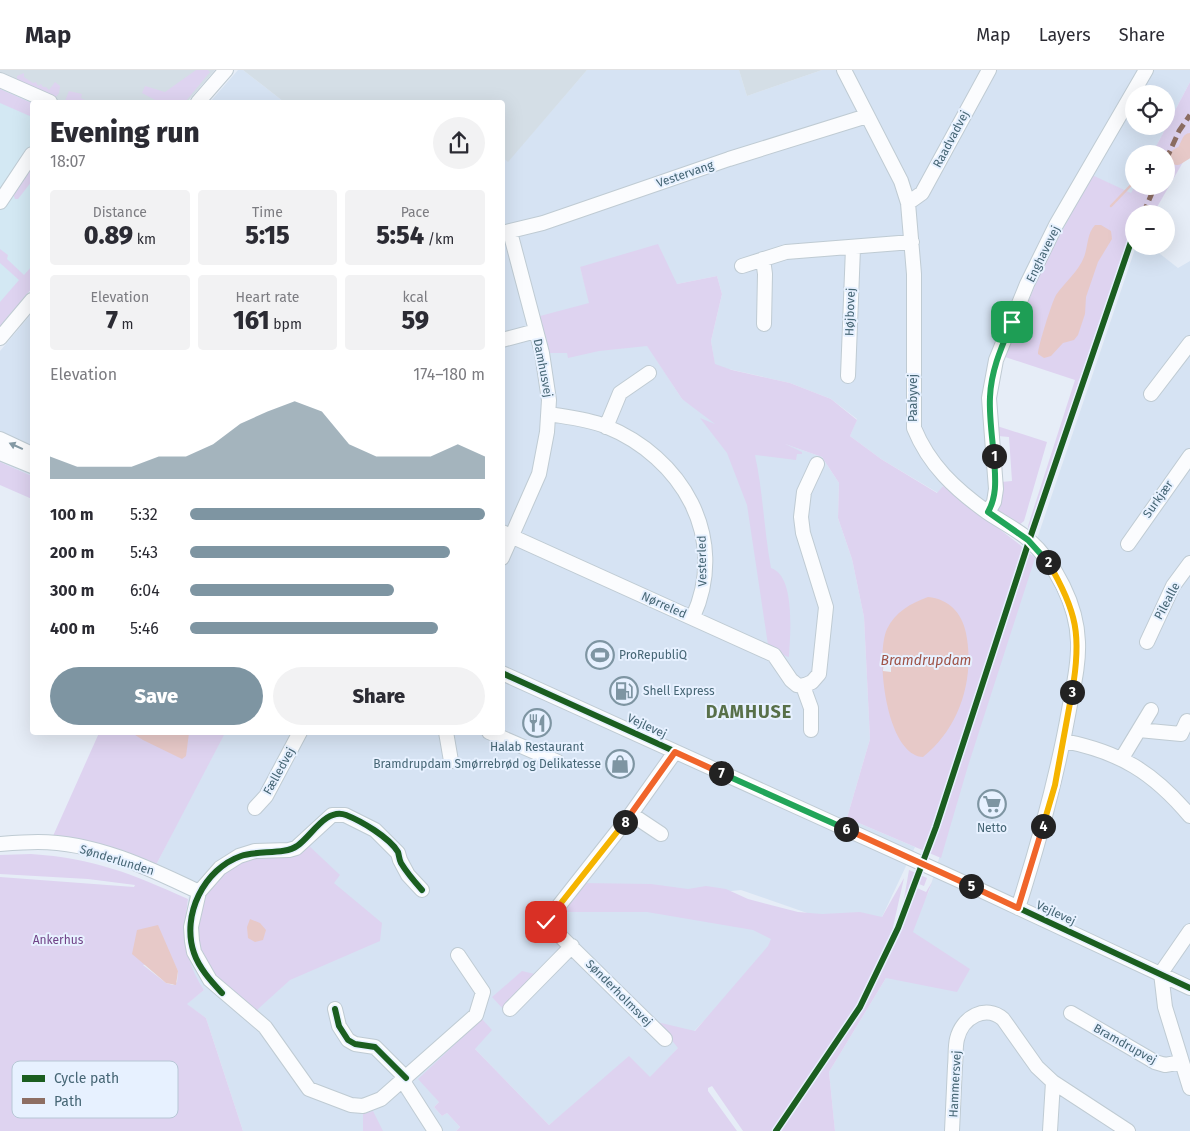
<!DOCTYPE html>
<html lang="en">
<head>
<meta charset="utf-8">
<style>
  :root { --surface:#fff; --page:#f2f2f3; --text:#2b2b33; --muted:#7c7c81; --line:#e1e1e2; --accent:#7e95a2 }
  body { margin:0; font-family:"Fira Sans",sans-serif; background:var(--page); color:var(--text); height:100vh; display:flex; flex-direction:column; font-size:19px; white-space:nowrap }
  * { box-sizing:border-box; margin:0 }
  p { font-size:16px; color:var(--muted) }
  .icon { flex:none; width:28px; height:28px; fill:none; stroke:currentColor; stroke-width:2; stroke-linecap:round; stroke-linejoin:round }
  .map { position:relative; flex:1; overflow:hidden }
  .details { position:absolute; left:30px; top:30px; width:475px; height:635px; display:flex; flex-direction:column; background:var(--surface); border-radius:5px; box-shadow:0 5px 20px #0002 }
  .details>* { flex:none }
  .fabs { position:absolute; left:1125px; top:15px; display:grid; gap:10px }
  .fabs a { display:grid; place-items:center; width:50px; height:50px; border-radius:50%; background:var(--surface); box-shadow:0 5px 20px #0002; font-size:25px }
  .pin { position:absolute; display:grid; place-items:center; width:42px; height:42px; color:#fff; margin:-21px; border-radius:10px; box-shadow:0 2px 8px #0006 }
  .km { position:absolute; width:25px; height:25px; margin:-12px; border-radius:50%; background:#222; color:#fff; font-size:14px; line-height:25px; text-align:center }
  .round { display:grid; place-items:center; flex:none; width:52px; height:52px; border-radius:26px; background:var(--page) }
  .headline { display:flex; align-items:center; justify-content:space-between; height:85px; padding:0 20px }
  h1 { font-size:28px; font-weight:800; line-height:38px }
  .stats { display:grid; grid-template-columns:repeat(3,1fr); gap:8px; height:85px; padding:5px 20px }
  .stats div { display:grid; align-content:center; border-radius:5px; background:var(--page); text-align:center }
  .stats b { font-size:25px; font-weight:800 }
  .stats small { font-size:14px; font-weight:400 }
  .stats p { font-size:14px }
  .chart { height:140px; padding:10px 20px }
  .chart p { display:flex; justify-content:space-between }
  .chart svg { width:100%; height:90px; margin-top:5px; fill:var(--accent); opacity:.7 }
  .primary-button { display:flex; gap:10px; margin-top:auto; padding:10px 20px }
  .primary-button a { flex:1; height:58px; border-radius:30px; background:var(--accent); color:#fff; font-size:20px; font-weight:800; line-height:58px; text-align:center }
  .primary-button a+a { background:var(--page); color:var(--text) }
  ul { padding:0 20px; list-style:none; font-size:16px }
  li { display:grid; grid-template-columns:80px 60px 1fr; align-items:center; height:38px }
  li i { height:12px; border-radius:6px; background:var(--accent) }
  header { display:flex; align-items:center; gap:30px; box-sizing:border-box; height:70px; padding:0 25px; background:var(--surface); border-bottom:1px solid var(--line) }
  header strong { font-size:24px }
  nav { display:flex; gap:28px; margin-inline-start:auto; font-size:18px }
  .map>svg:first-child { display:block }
</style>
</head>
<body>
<header>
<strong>Map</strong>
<nav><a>Map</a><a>Layers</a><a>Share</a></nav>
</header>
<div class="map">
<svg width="1190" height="1061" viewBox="0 0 1190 1061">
  <rect width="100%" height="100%" fill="#e6edf7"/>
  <!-- residential -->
  <path fill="#d6e3f3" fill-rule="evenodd" d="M238,0H243L284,32H210Z
    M587,0H739L747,26L822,0H1190V12L1152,84H1134L1135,116L1132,124L1042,199L1002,292L997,314L994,446L943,416L938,423L881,389L850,366L857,349L831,329L790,313L715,296L711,271L722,224L717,206L677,214L580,197L590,233L594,281L647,275L682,329L760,370L788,375L822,387L839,413L838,448L852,489L864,547L870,669L847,748L915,777L873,866L741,820L703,824L781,869L650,1008L586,1025L549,1055L475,979L482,949L439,1032L434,1037L442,1046L447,1043L460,1057L456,1061H243L206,948L186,934L204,920L193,903L186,879L185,852L191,812L156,795L223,663L502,662L503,88L508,91ZM1134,24H1166V56H1134Z
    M1136,176H1150L1178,198L1190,191V1061H835L829,1002L886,908L929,821L1038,466Z
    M32,243V406L0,392V281Z"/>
  <!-- commercial -->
  <path fill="#d3e8f3" d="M0,10L49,32H32V217L0,255Z"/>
  <!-- industrial -->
  <path fill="#d4dee6" d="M0,0H215L187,32H50L0,10Z
    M243,0H587L508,92L503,88L502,32H284Z
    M739,0H822L747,26Z"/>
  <!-- green -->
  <path fill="#ded3f0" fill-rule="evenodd" d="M196,0H208L210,2L185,32H156L157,31L142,23L145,16L165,22Z
    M24,3V7L33,13L36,12L38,16L41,14L43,17H46L49,20L55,12L60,16L59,23L55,28L17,11V6Z
    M1190,12V80L1153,144H1134V158L1079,311L1029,464L1028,456L1075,310L1005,287L1042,199L1092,105L1131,123L1135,116H1166V84H1152Z
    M0,19L32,33V47L0,33Z
    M69,21L82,24L81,28L88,32L65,31Z
    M32,96V111L18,129H15L13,124Z
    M658,174L677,214L717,206L722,224L711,271L715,294L732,300L790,313L831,329L857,350L850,366L881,389L937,423L943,416L1019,474L1035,488L968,696L941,788L847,748L870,669L864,547L852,489L838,448L839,413L822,387L785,374L802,382V384H797L796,390L755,385C763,422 764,460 771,498C796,506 790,566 789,587C781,586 777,577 768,575L747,435L727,383L700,348L715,354L682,329L647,276L599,281L568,288L567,283H550L540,246L589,233L580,197Z
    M0,179L8,185L7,189L24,205L32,196V218L0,256V232L19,210L0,193Z
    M997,356L1047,372L1024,451L1018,456L997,440L1001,412L1012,411L1009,367L998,366Z
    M0,392L32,406V429L0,415Z
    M99,663H225L156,795L106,777L0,771V767L53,766Z
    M306,773L340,805L334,813L382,853L380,871L290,910L258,939L256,944L218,912L198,878L196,859L201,830L211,812L245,787Z
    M31,784C94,788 132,804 188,829C183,864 184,890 204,920L187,934L206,948L243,1061H0V807L134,817L135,815L88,809L0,804V785ZM172,889L178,901L177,912L173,915L166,913L143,895Z
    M909,800L927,808L924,816L919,814L917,818L926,822L932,812L913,862L970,899L957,922L886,908L829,1002L835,1061H743L712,1016L708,1018V1021L737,1061H456L460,1057L447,1043L442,1046L434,1037L439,1032L418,1009L482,949L492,960L475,979L549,1055L629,986L650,1007L678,978L657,952L695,961L768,876L771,869L753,860L647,842H562L582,813L651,814L688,819L706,816L726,819L748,829L798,842L822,844L860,842L882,847L904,808L893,857L900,861L919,809L915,808L900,852Z
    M522,901L539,905L504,940L492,927Z
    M373,1041L383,1061H363V1044Z"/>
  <!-- water -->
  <path fill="#e7c9c8" d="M1095,155H1101L1111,161L1112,169L1098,192L1086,227L1085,244L1078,265L1074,270L1063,273L1051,286L1044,288L1038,284C1038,276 1052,232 1056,225C1065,212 1078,202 1084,187C1088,177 1087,163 1095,155Z
    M928,527C949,529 962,543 966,563C975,608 960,658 923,687C886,685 875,585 887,559C895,542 911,533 928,527Z
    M132,663H189L186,686L182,689L143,670Z
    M250,849L260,853L266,860L263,870L255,872L248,868L247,857Z
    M158,855L178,901L176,915L166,913L132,884L137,860Z"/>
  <!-- pier -->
  <path fill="#e6edf7" d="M884,588H891V602L883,601Z"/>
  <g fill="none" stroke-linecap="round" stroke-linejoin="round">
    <!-- stream -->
    <path stroke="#e7c9c8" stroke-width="2.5" d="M1111,136L1134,112"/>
    <!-- river -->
    <path stroke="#e7c9c8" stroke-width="16" d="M1177,87L1185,82L1190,71"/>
    <defs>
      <path id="minor" d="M844,0L901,111L908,133L914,204V358C929,395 955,419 987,442C1000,451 1016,459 1028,469C1056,494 1077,535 1078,572C1079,595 1073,618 1069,640C1057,708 1039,772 1018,838
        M0,10L50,32
        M198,32L226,0
        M0,132L32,84
        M908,133L922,123L989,0
        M502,163L543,153L729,89L867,46
        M763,189L765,204L764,254
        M742,196L786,182L912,172
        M0,268L32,230
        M502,270L536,261
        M848,306L853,178
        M1151,324L1190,273
        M549,344C567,347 587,349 605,356C682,387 729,467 693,547
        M606,357L620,323L649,303
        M0,369L32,384
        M0,383L32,396
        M988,442L994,432L996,419L989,328L996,290L1027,214L1056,155L1146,0
        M502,462L774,585L791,610L797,615L803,616L812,612L819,604L826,537L803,463L801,447L804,422L817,394
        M1128,474L1190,386
        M502,488L539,404L547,362L549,330L542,283L510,162
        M1147,572L1173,516L1190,493
        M502,603L978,819L1190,918
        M803,616L811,638V660
        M1139,660L1181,664L1187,651
        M446,662L451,691
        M489,662L558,692
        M1064,671C1120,682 1153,702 1190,746
        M1122,688L1151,640
        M255,738L266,726L300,662
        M631,744L661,764
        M0,774C13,773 26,772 38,772C95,772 149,798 199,822
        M422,820L408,805L400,790L398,783L375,760L345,745H332L296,778L289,780L255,781L239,786L220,798L199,822L191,857L192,871L194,882L210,910L265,957L309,1019L351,1035L363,1036L381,1029L476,945L483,922L458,885
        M1161,903L1165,937L1190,1018
        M1161,903L1190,861
        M335,939L339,956L348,970L355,974L375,977L406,1008
        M510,939L572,876
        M1071,943L1155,992L1165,995L1182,992
        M665,969L546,852L631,744L675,682
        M403,1011L435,1061
        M952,1061C953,1039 954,1017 955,996C956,987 955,977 957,969C962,947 986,934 1003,949L1037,997L1053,1012L1128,1061
        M1050,1061L1053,1012"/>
    </defs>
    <!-- minor casing -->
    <use href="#minor" stroke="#bfcbd3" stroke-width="16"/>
    <!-- minor -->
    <use href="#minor" stroke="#fbfcfe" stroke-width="14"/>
    <!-- quiet -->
    <path stroke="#8d6e63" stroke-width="5" stroke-dasharray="10 5" stroke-linecap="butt" d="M1166,90L1179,61L1190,45
      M1143,144L1155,116"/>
    <defs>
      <path id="cycleway" d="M502,603L978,819L1190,918
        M222,923C211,911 199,898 194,883C181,845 204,799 241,786C257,780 285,785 297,776C311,767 326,737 346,745C361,751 389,767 398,782C399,785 399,789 401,793C407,803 414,811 422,820
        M335,939L339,956L348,970L355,974L375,977L406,1008
        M776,1061L860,937L898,858L936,757L1029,471L1134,163"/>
    </defs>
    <!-- cycleway casing -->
    <use href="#cycleway" stroke="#e7f1ff" stroke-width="9"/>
    <!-- cycleway -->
    <use href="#cycleway" stroke="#1b5e20" stroke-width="6"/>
  </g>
  <!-- one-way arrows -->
  <defs><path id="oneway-solid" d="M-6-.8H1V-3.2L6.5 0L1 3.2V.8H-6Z" transform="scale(1.25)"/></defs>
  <use fill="#859aa5" href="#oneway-solid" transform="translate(16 376) rotate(-156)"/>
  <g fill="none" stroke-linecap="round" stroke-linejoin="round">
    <defs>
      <path id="split-1" d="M994,386C992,366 989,346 990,327C991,300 1002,276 1012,252"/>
      <path id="split-2" d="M994,386C995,406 998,424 988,442L1028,470L1048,492"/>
      <path id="split-3" d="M1048,492C1077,541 1082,566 1072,622"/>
      <path id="split-4" d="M1043,756L1055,715L1072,622"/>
      <path id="split-5" d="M971,816L1018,838L1043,756"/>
      <path id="split-6" d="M846,759L971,816"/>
      <path id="split-7" d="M721,703L846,759"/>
      <path id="split-8" d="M625,752L675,682L721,703"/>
      <path id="split-9" d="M546,852L625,752"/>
    </defs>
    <!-- split-1 casing -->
    <use href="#split-1" stroke="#fff" stroke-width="10"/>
    <!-- split-2 casing -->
    <use href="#split-2" stroke="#fff" stroke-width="10"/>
    <!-- split-3 casing -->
    <use href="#split-3" stroke="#fff" stroke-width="10"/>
    <!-- split-4 casing -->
    <use href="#split-4" stroke="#fff" stroke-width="10"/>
    <!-- split-5 casing -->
    <use href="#split-5" stroke="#fff" stroke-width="10"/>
    <!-- split-6 casing -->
    <use href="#split-6" stroke="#fff" stroke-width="10"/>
    <!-- split-7 casing -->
    <use href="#split-7" stroke="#fff" stroke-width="10"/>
    <!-- split-8 casing -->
    <use href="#split-8" stroke="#fff" stroke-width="10"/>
    <!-- split-9 casing -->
    <use href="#split-9" stroke="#fff" stroke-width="10"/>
    <!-- split-1 -->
    <use href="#split-1" stroke="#22a559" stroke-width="6"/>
    <!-- split-2 -->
    <use href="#split-2" stroke="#22a559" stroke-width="6"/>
    <!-- split-3 -->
    <use href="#split-3" stroke="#f5b400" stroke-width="6"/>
    <!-- split-4 -->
    <use href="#split-4" stroke="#f5b400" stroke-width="6"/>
    <!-- split-5 -->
    <use href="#split-5" stroke="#f0652b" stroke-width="6"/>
    <!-- split-6 -->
    <use href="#split-6" stroke="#f0652b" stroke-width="6"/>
    <!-- split-7 -->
    <use href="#split-7" stroke="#22a559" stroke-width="6"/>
    <!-- split-8 -->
    <use href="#split-8" stroke="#f0652b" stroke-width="6"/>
    <!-- split-9 -->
    <use href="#split-9" stroke="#f5b400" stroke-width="6"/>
  </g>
  <!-- icons -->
  <defs>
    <symbol id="stadium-ring" viewBox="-11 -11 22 22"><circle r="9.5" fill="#e7f1ff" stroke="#7e95a2" stroke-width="1.5"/><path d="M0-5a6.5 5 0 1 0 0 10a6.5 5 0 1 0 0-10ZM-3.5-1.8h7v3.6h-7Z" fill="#7e95a2"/></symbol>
    <symbol id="fuel-ring" viewBox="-11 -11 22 22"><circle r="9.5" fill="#e7f1ff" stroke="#7e95a2" stroke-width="1.5"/><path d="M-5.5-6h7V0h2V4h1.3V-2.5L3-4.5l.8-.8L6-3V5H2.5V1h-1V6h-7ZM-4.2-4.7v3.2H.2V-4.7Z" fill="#7e95a2"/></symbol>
    <symbol id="restaurant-ring" viewBox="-11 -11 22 22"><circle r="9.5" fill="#e7f1ff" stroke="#7e95a2" stroke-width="1.5"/><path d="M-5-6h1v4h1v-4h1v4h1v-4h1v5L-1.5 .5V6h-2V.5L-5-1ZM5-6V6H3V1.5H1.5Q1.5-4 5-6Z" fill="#7e95a2"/></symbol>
    <symbol id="shop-ring" viewBox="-11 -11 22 22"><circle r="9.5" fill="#e7f1ff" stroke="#7e95a2" stroke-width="1.5"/><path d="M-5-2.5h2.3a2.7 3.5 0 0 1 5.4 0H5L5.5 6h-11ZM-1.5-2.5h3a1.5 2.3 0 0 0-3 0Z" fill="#7e95a2"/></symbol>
    <symbol id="supermarket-ring" viewBox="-11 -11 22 22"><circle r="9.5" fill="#e7f1ff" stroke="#7e95a2" stroke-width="1.5"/><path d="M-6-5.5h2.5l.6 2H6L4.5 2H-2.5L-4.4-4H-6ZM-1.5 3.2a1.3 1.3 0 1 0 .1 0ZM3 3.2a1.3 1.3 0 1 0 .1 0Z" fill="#7e95a2"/></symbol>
  </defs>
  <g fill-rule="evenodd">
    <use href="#stadium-ring" x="584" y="569" width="32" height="32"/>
    <use href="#fuel-ring" x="608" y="605" width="32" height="32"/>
    <use href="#restaurant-ring" x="521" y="637" width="32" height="32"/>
    <use href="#shop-ring" x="604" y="678" width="32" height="32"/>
    <use href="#supermarket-ring" x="976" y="718" width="32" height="32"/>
  </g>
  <g text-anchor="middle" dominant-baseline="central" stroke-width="4" stroke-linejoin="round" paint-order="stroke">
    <!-- street labels -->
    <g font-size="12" fill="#466675" stroke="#e7f1ff">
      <text transform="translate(951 69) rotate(-62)">Raadvadvej</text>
      <text transform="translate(685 104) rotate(-19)">Vestervang</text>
      <text transform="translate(1043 184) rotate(-64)">Enghavevej</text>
      <text transform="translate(850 242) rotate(-88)">Højbovej</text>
      <text transform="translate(543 298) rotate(79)">Damhusvej</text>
      <text transform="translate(913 328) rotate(-90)">Paabyvej</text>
      <text transform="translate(1158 429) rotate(-55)">Surkjær</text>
      <text transform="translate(702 491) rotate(-91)">Vesterled</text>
      <text transform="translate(1167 531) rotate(-62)">Pilealle</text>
      <text transform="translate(664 535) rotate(24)">Nørreled</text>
      <text transform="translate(647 656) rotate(25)">Vejlevej</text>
      <text transform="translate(279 701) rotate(-61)">Fælledvej</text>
      <text transform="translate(117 790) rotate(17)">Sønderlunden</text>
      <text transform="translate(1056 843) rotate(25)">Vejlevej</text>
      <text transform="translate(619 923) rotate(45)">Sønderholmsvej</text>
      <text transform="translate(1125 974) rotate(29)">Bramdrupvej</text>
      <text transform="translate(955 1014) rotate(-87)">Hammersvej</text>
    </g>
    <!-- poi labels -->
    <g font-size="12" fill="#466675" stroke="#e7f1ff" text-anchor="start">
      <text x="619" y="585">ProRepubliQ</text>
      <text x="643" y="621">Shell Express</text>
      <text x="537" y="677" text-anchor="middle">Halab Restaurant</text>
      <text x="601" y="694" text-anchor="end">Bramdrupdam Smørrebrød og Delikatesse</text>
      <text x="992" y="758" text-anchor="middle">Netto</text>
    </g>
    <!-- park labels -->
    <g font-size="12" fill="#714388" stroke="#e7f1ff">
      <text x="58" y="870">Ankerhus</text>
    </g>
    <!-- water labels -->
    <g font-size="14" font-style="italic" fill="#9f5347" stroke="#e7f1ff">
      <text x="926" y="590">Bramdrupdam</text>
    </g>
    <!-- district labels -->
    <g font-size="18" font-weight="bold" letter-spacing="1" fill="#587049" stroke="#e7f1ff">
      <text x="749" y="642">DAMHUSE</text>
    </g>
  </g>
  <!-- legend -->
  <rect x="12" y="991" width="166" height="57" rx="8" fill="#e7f1ff" stroke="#b7c7d6" stroke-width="1"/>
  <rect x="22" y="1005" width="23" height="7" fill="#1b5e20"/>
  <rect x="22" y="1028" width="23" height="6" fill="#8d6e63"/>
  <g font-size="14" fill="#466675">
    <text x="54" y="1013">Cycle path</text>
    <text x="54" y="1036">Path</text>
  </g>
</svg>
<div class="fabs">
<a><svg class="icon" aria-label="locate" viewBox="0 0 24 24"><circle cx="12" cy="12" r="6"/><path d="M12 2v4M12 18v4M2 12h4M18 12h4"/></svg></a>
<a>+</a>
<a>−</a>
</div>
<div class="pin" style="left:1012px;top:252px;background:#1e9e55"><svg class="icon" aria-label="arrive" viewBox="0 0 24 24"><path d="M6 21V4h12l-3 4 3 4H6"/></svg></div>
<div class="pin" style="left:546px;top:852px;background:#d93025"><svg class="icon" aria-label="check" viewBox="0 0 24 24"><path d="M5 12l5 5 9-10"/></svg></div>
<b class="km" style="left:994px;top:386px">1</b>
<b class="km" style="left:1048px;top:492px">2</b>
<b class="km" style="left:1072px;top:622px">3</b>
<b class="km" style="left:1043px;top:756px">4</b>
<b class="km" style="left:971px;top:816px">5</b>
<b class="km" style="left:846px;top:759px">6</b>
<b class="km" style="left:721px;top:703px">7</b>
<b class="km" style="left:625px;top:752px">8</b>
<section class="details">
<div class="headline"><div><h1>Evening run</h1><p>18:07</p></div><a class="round"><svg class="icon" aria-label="share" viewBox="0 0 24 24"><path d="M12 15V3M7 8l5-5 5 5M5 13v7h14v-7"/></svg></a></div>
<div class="stats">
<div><p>Distance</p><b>0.89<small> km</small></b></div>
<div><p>Time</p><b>5:15</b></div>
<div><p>Pace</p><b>5:54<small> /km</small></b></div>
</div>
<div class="stats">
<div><p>Elevation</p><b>7<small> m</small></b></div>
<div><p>Heart rate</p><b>161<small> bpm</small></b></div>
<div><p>kcal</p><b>59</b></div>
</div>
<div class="chart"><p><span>Elevation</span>174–180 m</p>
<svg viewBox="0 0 160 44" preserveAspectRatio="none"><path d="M0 44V33L10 38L20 38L30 38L40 33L50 33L60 27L70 17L80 11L90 6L100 11L110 27L120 33L130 33L140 33L150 27L160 33V44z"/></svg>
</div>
<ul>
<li><b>100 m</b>5:32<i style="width:100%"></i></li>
<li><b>200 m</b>5:43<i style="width:88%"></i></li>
<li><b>300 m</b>6:04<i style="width:69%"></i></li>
<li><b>400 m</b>5:46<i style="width:84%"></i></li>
</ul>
<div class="primary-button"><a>Save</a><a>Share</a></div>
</section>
</div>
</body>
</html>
